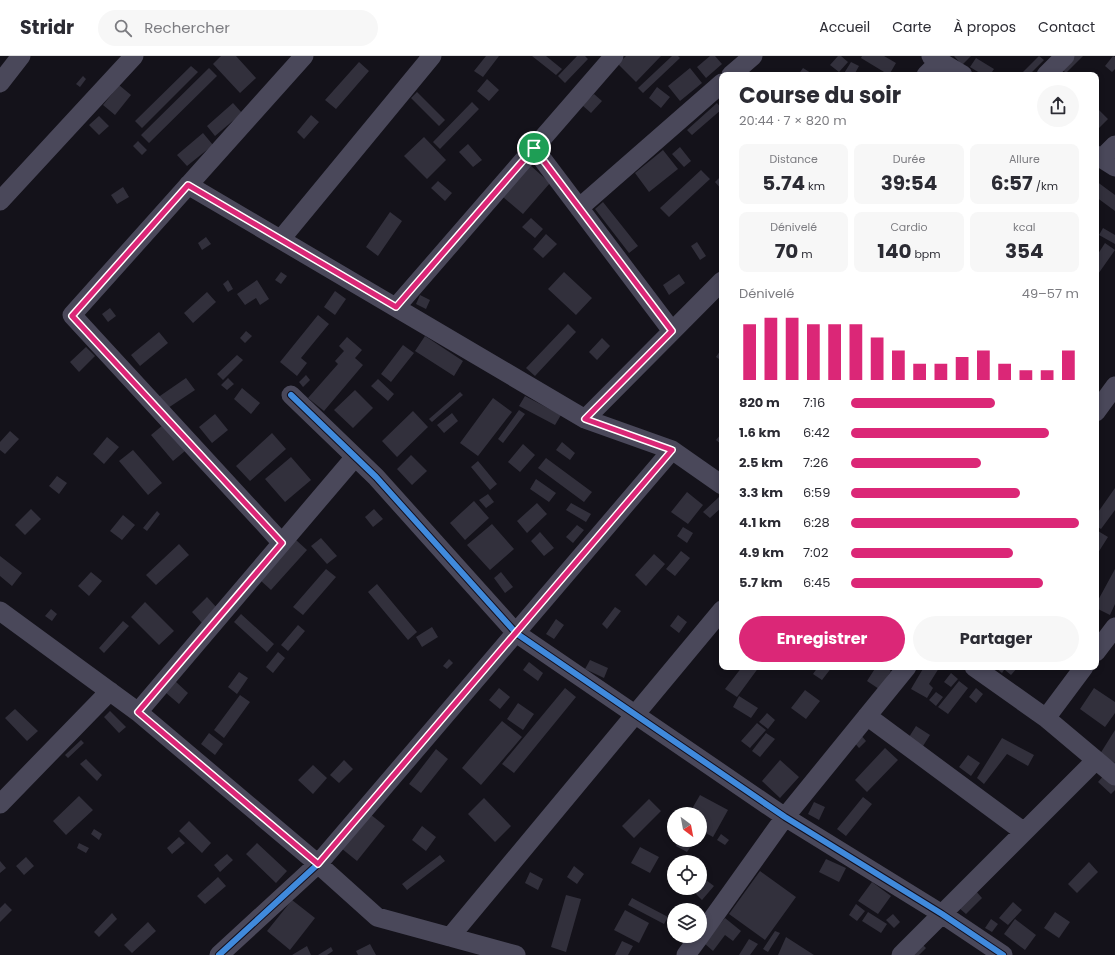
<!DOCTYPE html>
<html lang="fr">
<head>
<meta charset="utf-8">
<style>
  :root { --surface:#fff; --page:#f7f7f7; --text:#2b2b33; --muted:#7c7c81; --line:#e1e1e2; --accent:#db2777 }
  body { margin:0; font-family:Poppins,sans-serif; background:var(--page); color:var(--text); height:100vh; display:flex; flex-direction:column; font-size:15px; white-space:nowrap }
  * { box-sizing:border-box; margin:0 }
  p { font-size:13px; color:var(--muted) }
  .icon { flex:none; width:22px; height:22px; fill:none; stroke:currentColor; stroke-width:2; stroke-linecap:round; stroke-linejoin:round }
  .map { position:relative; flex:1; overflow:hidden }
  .drawer { position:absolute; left:719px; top:16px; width:380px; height:598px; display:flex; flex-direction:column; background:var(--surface); border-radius:8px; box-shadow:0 2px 6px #0003 }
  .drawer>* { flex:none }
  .needle { width:26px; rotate:148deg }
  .fabs { position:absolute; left:667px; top:751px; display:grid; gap:8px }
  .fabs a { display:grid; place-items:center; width:40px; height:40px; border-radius:50%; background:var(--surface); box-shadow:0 2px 6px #0003; font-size:20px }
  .pin { position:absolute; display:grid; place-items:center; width:34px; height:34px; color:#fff; margin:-17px; border:2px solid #fff; border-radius:50%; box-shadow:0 1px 4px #0007 }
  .round { display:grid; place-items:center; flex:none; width:42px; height:42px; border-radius:21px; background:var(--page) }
  .head { display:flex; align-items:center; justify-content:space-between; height:68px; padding:0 20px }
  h1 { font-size:22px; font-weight:700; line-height:30px }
  .figures { display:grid; grid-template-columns:repeat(3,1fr); gap:6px; height:68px; padding:4px 20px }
  .figures div { display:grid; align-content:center; border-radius:8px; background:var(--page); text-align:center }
  .figures b { font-size:20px; font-weight:700 }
  .figures small { font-size:11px; font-weight:400 }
  .figures p { font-size:11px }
  .chart { height:112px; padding:8px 20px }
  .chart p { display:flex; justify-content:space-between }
  .chart svg { width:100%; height:72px; margin-top:4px; stroke:var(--accent); stroke-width:6 }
  .primary-button { display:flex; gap:8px; margin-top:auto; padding:8px 20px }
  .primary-button a { flex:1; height:46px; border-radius:24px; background:var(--accent); color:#fff; font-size:16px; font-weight:700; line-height:46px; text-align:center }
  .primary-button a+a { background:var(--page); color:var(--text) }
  ul { padding:0 20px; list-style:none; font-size:13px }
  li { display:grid; grid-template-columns:64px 48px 1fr; align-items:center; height:30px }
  li i { height:10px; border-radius:5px; background:var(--accent) }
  header { display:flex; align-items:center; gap:24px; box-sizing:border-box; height:56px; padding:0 20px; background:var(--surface); border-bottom:1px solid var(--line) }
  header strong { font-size:19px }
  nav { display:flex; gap:22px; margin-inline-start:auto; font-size:14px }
  .search { width:280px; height:36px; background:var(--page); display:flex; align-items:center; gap:10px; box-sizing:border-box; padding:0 14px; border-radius:22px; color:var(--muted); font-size:15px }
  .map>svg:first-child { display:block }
</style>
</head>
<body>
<header>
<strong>Stridr</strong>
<div class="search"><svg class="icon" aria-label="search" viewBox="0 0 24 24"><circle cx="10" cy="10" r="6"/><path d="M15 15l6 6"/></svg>Rechercher</div>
<nav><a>Accueil</a><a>Carte</a><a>À propos</a><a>Contact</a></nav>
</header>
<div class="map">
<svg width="1115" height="899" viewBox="0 0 1115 899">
  <rect width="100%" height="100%" fill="#14121a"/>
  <!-- building -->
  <path fill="#32303c" d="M221,0H236L256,22L240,37L213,8Z
    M486,0H499L483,21L474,15Z
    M532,0H546L562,13L556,19Z
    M577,0H585L588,3L565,27L558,20Z
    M626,0H661L636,26L618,8Z
    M672,0H678L680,2L643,37L638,32Z
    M710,0H715L722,8L706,22L697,11Z
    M838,0H841L848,6L839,16L830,9Z
    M862,0H884L896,7L889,19L861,2Z
    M954,0H971L962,9Z
    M1039,0L1044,4L1029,19H1020Z
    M1071,0H1083L1066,17L1060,11Z
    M1113,0L1115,1V13L1112,16L1105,10Z
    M976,2L994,13L990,19H983L970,11Z
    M359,6L369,15L336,53L325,44Z
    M851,6L859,10L854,19H843Z
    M191,10L198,16L142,72L135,65Z
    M209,12L217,20L149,87L141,79Z
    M690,12L702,27L680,45L668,30Z
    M803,12L811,17L809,19H798Z
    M83,20L86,23L80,31L76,28Z
    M487,23L499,34L489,45L477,35Z
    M119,29L131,39L115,59L103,49Z
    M657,31L670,41L661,52L649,42Z
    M417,36L445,64L439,70L411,42Z
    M594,38L602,45L591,57L582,49Z
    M472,46L479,53L440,93L433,86Z
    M233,47L242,57L215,80L207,70Z
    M717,47L722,53L692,79L687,74Z
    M1099,54L1108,63L1096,75V58Z
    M311,59L319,66L304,83L297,76Z
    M99,60L109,70L99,79L89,69Z
    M203,77L213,89L187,110L177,99Z
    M424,81L446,104L427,123L404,100Z
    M138,85L147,94L142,99L133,90Z
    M468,88L482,104L473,111L459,96Z
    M680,91L691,105L684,111L672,98Z
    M663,94L678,113L649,136L635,117Z
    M530,109L550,127L523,158L503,141Z
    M701,114L710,123L669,161L660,152Z
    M722,119V134L715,126Z
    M438,125L452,137L445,145L431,132Z
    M1096,125L1115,139V155L1096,141Z
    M123,131L129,141L117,148L111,139Z
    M603,146L638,190L629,197L595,153Z
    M390,156L402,165L378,200L366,191Z
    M531,162L543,173L535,182L522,171Z
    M1103,172L1115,179V188L1099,179Z
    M546,178L557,188L543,202L533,193Z
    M206,181L211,188L202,194L198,187Z
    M697,186L706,200L700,204L691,190Z
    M1105,187L1115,194L1096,221V201Z
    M281,216L287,220L281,228L275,224Z
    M564,216L592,242L576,259L548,233Z
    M679,218L685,227L669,239L663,229Z
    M228,224L233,233L228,236L223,228Z
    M257,224L269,243L260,249L256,242L245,249L237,238Z
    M335,235L346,243L335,259L324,251Z
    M207,236L216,246L193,267L184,257Z
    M420,239L430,244L426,253L416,248Z
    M110,252L116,260L108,266L102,258Z
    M318,259L329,268L301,302L307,307L297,320L280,306Z
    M568,268L576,276L535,320L526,312Z
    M246,275L252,280L245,287L240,282Z
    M159,276L168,287L140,310L131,299Z
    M425,280L463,305L454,320L415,295Z
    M347,281L362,294L355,302L363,309L324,355L308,342L338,308L335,305L344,295L339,290Z
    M602,282L610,290L597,304L589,296Z
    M403,289L414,297L391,326L381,318Z
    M86,291L95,300L79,316L70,306Z
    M722,292V305L716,301Z
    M237,299L243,304L223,324L217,318Z
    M306,319L310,324L303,331L299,326Z
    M186,322L195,334L165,354L157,342Z
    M228,322L234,328L227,334L221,329Z
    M378,323L394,338L388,345L371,330Z
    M242,332L260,347L251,358L234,343Z
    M355,334L373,352L353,372L334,354Z
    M460,336L463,339L432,366L429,363Z
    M525,340L561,359L555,369L519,350Z
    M493,342L512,356L478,400L460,387Z
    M519,354L525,358L503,387L498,383Z
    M413,355L428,371L397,401L382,385Z
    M452,357L458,365L444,377L437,369Z
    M215,358L228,374L212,387L199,371Z
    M163,369L185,395L173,405L151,379Z
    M10,375L19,383L5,398L0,394V386Z
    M272,377L286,393L250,425L236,410Z
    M722,377V389L716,384Z
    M107,381L119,391L104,408L93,398Z
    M562,386L575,397L570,404L556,394Z
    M523,388L535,399L520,416L508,406Z
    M133,394L162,427L148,439L119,405Z
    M411,399L427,415L412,429L397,413Z
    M291,401L311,424L285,446L265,423Z
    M546,402L592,436L584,446L538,412Z
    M478,405L497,428L490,434L471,411Z
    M57,420L67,427L59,438L49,430Z
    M536,423L556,437L549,446L530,433Z
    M1115,432V454L1101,473L1096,470V459Z
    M687,436L703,449L688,468L671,456Z
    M488,438L494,446L486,452L479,444Z
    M719,441L722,444V451L710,462L703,456Z
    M474,445L489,462L465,484L450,467Z
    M537,447L547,458L527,477L517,465Z
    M571,447L591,458L586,466L566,454Z
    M31,453L41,463L25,479L15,469Z
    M374,453L383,463L373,471L365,461Z
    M157,455L160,458L147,475L143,472Z
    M123,459L135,469L122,484L110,475Z
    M492,468L514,493L490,514L467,489Z
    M577,469L584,474L573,487L566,481Z
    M683,471L693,477L687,487L677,480Z
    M1098,475L1108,481L1096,500V477Z
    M540,476L554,492L544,500L531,485Z
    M321,482L337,500L327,508L311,490Z
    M296,484L307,494L271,534L260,524Z
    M179,488L189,499L156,529L146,519Z
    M681,495L690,502L675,520L666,513Z
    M654,498L665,508L646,530L635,519Z
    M0,500L22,517L12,530L0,520Z
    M326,513L336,521L303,559L293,551Z
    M1115,513V548L1110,559L1096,552V548Z
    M91,516L102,525L89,540L78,530Z
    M501,516L513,531L505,537L494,522Z
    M377,528L417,576L408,584L368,536Z
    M207,541L217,552L202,567L192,556Z
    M145,546L174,575L159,589L131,561Z
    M615,551L621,555L607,573L602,568Z
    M51,553L57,558L52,565L45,560Z
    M241,558L274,588L267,596L234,566Z
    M678,559L687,566L679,577L670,570Z
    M556,563L564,569L554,583L546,578Z
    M123,565L129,570L104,597L99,592Z
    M298,569L305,575L288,595L281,589Z
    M432,571L438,581L422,591L416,581Z
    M278,596L285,602L273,617L266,611Z
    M449,603L453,607L447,613L443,610Z
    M590,604L608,612L604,622L585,613Z
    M529,606L543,617L538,625L523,614Z
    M742,611H759L737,641L725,633Z
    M818,611H832L822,624L813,618Z
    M876,611H886L891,615L879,633L867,625Z
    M924,611L939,612L929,628L933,632L927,642L911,633Z
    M995,611H1006L1002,617Z
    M1008,611H1018L1011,619L1005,614Z
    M239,616L248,622L237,638L228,631Z
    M951,617L958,623L951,631L944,626Z
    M175,625L188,637L179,648L165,636Z
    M959,625L968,632L948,658L938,651Z
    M499,632L510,641L500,653L489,644Z
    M565,632L576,641L514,717L502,708Z
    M976,632L983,638L976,647L969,641Z
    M1094,632L1115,646V657L1105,671L1080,653Z
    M805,634L820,645L806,663L791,652Z
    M936,636L943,641L936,650L929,644Z
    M240,639L250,646L224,682L214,674Z
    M739,640L758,652L751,662L733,651Z
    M518,647L534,658L523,674L507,663Z
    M15,653L38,675L27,685L5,662Z
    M110,655L126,671L119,677L104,661Z
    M767,657L775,664L768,673L759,666Z
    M502,665L522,681L481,729L462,712Z
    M757,667L766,674L750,692L741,685Z
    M916,670L930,679L923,690L909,681Z
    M1115,674V707L1100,698Z
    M209,677L223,688L215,699L201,688Z
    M766,677L775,683L760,701L752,695Z
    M860,678L866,685L859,692L853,685Z
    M1002,682L1034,699L1028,710L1007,698L984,728L977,722Z
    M81,684L84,687L68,702L65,699Z
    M885,692L898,704L867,736L855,724Z
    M436,693L448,703L421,737L409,728Z
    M968,699L980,707L971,720L959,711Z
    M86,703L102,719L97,725L80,708Z
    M344,704L353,713L339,727L330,719Z
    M780,704L799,721L780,742L762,725Z
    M313,709L327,722L313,738L298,724Z
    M1105,718L1115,727V734L1111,738L1098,726Z
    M700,739L728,754L713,781L700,774V758H689Z
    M79,740L93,754L66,779L53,765Z
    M863,741L872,748L846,780L837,773Z
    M484,742L511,770L495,786L468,758Z
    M649,743L661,755L634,782L622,770Z
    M814,746L825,751L819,764L808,758Z
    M370,758L385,770L357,805L341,792Z
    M189,765L211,787L202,797L179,775Z
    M422,770L436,781L426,795L412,784Z
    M94,773L102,778L99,784L91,778Z
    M721,778L729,784L725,789L717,784Z
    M179,781L185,787L172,798L167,792Z
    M680,784H695L687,796L676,790Z
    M79,787L89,792L86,797L77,792Z
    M257,787L287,815L276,827L246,798Z
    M640,791L659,801L650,817L631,807Z
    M227,798L233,804L220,816L214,809Z
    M440,799L445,805L407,834L402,828Z
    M26,801L34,810L24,819L16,810Z
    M826,803L846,812L839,826L819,816Z
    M0,805L6,812L0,817Z
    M1089,806L1098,816L1077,837L1068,828Z
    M574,810L584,818L577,828L567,821Z
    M760,815L796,841L765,884L729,858Z
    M530,816L543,823L538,834L525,827Z
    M218,821L226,830L205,848L197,840Z
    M706,824L714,830L702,844L695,837Z
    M872,826L891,840L878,858L858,845Z
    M975,834L982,842L966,858L958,851Z
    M566,839L581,843L566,896L551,891Z
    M632,842L668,861L664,868L628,849Z
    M292,844L315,862L290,894L267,875Z
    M1013,846L1022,854L1008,869L999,862Z
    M5,847L12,854L0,866V852Z
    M856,848L865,855L857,865L849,859Z
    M625,854L649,867L639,887L614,874Z
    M868,856L887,868L881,877L862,865Z
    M1055,856L1070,866L1059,882L1044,872Z
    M112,857L117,863L99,881L94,876Z
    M893,858L900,866L894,872L886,864Z
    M725,862L741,875L733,885L725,879L713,895L704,887Z
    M991,863L998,868L992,876L985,872Z
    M1015,863L1036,879L1025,894L1004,878Z
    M148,866L156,875L132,897L124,889Z
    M775,875L780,877L768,896L763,893Z
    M786,881L814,899H778Z
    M749,883L758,888L750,899H739Z
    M622,885L633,890L628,899H615Z
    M919,885L926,892L919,899H905Z
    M370,888L376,899H358L356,895Z
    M307,890L311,899H292Z
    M331,891L333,895L327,899H318Z"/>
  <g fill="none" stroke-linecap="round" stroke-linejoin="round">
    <!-- street -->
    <path stroke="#4a485a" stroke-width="19" d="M931,0L963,19
      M731,19L753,0
      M926,19L940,5
      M1046,19L1065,0
      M0,27L21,0
      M534,92L672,275
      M1096,99L1115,111
      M1102,102L1115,89
      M188,129L585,363L672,394L722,429
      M0,145L134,0
      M579,152L722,27
      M281,183L432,0
      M396,251L614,0
      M291,339L376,421L516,577L785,761L942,858L1003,899
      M1096,356L1115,330
      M585,363L722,225
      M282,487L72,259L304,0
      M0,555L138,656L318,808L377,861L516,899
      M1096,596L1115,571
      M974,611L1046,662L1115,720
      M138,656L355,401
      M867,660L1024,776
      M1046,662L1084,611
      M0,748L110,635
      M700,880L785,761L907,611
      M450,881L722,554
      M219,899L318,808L672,394
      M686,899L700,880
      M901,899L1096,704"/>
    <defs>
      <path id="cycleway" d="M291,339L376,421L516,577L785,761L942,858L1003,899
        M219,899L318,808L672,394"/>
    </defs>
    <!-- cycleway casing -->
    <use href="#cycleway" stroke="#120f1e" stroke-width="8"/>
    <!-- cycleway -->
    <use href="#cycleway" stroke="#408adc" stroke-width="6"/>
  </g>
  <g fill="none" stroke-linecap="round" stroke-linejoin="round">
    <defs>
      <path id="route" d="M534,92L672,275L585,363L672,394L318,808L138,656L282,487L72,260L188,129L396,251Z"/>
    </defs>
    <!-- route casing -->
    <use href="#route" stroke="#fff" stroke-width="8"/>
    <!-- route -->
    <use href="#route" stroke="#db2777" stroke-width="5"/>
  </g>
</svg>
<div class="fabs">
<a><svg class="needle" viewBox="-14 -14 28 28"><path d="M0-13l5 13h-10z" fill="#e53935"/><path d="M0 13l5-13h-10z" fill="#7c7c81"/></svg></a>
<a><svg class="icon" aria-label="locate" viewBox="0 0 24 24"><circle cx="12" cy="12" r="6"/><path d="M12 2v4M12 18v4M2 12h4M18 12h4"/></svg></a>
<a><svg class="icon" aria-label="layers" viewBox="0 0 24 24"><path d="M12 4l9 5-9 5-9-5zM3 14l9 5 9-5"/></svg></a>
</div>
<div class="pin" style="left:534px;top:92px;background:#1e9e55"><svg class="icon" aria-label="arrive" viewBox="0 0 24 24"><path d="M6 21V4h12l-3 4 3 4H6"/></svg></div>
<section class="drawer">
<div class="head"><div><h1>Course du soir</h1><p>20:44 · 7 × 820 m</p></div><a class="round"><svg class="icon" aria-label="share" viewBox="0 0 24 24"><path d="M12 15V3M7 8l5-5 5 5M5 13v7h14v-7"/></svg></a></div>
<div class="figures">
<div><p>Distance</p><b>5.74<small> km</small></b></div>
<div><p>Durée</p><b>39:54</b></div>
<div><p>Allure</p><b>6:57<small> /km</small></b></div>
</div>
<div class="figures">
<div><p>Dénivelé</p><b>70<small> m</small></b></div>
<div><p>Cardio</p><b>140<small> bpm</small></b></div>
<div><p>kcal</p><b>354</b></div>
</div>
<div class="chart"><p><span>Dénivelé</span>49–57 m</p>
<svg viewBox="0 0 160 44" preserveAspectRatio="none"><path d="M5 44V10M15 44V6M25 44V6M35 44V10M45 44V10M55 44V10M65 44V18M75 44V26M85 44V34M95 44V34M105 44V30M115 44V26M125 44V34M135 44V38M145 44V38M155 44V26"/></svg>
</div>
<ul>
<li><b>820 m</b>7:16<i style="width:63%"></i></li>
<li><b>1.6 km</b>6:42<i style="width:87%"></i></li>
<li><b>2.5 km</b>7:26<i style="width:57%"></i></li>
<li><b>3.3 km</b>6:59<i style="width:74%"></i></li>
<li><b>4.1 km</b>6:28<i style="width:100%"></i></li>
<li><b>4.9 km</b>7:02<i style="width:71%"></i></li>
<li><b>5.7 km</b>6:45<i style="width:84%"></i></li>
</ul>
<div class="primary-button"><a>Enregistrer</a><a>Partager</a></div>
</section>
</div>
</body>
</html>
